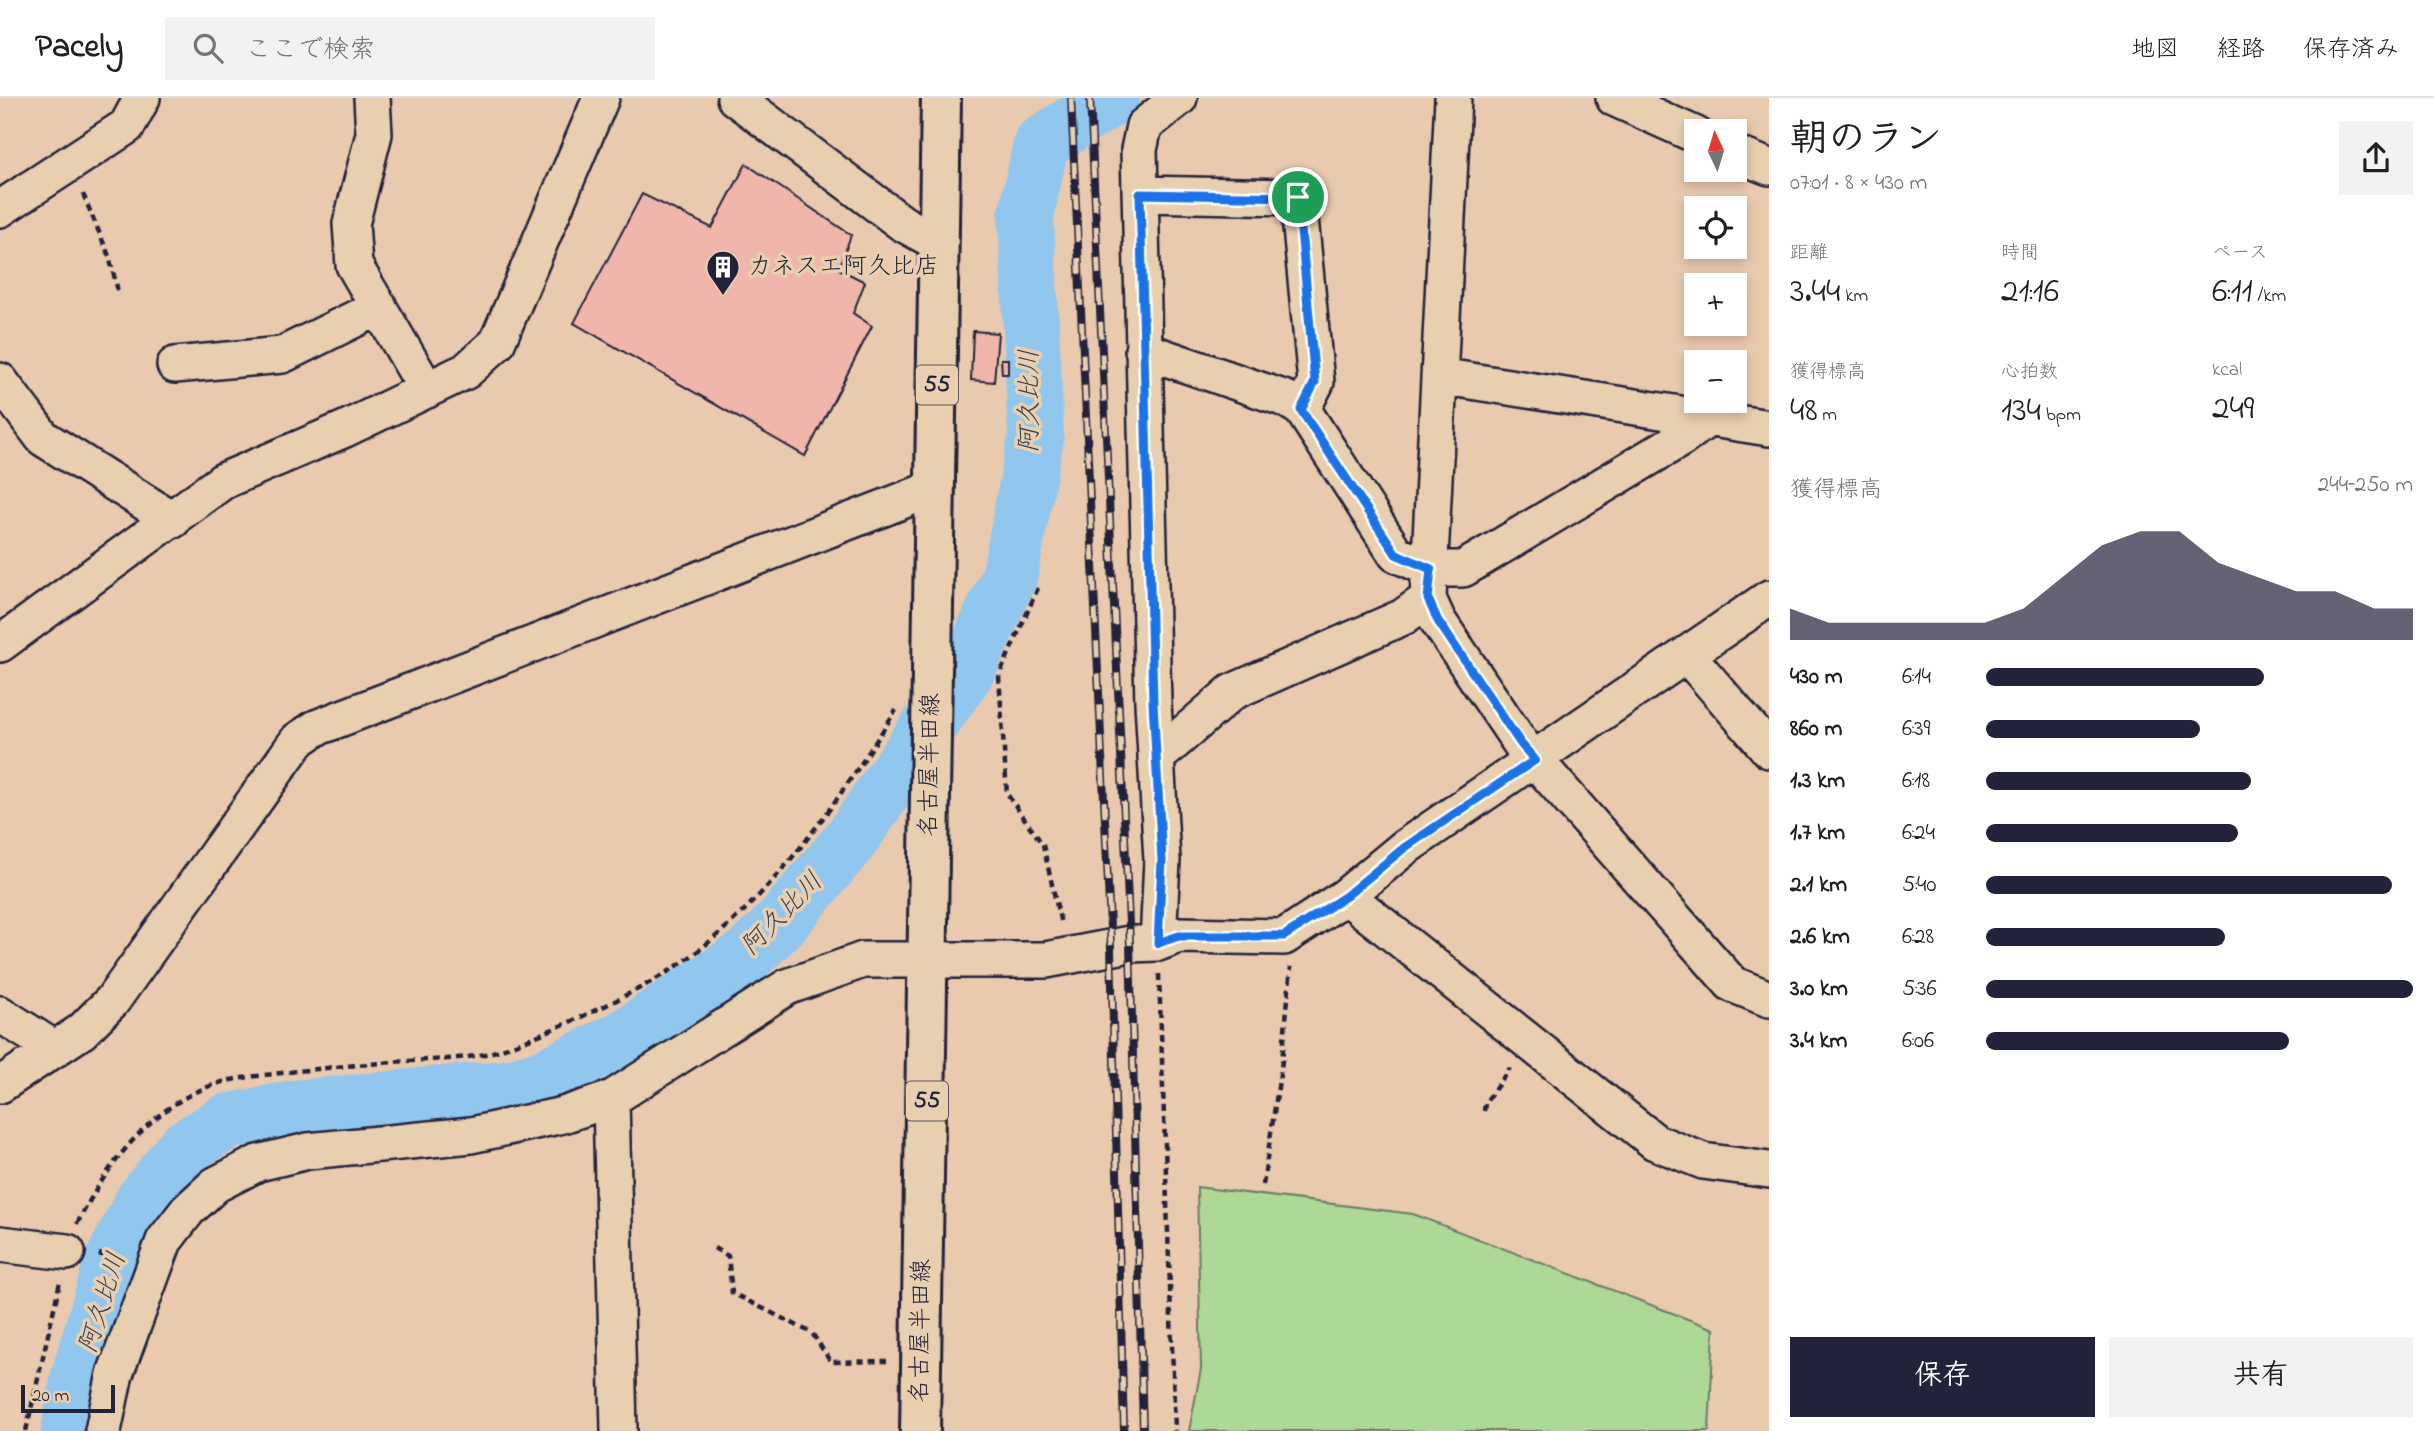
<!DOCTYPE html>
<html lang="ja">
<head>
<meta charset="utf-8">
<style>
  :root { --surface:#fff; --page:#f2f2f2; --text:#202124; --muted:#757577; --line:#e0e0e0; --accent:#22223b }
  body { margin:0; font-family:"Indie Flower","Klee One",sans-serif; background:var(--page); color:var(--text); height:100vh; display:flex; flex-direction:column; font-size:26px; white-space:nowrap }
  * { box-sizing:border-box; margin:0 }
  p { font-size:23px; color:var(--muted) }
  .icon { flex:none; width:38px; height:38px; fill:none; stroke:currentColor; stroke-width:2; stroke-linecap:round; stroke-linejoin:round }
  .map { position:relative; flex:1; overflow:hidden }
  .sheet { display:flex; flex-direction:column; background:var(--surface); width:665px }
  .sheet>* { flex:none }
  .needle { width:46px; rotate:356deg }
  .controls { position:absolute; left:1684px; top:21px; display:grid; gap:14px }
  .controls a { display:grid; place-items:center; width:63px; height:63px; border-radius:0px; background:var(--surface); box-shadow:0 4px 10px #0003; font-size:35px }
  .scale { position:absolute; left:21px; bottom:18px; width:94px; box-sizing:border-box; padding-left:7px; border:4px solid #22223b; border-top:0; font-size:19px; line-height:24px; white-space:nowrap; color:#22223b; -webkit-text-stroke:5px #e7cfaf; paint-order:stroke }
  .pin { position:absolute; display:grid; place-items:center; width:60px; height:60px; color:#fff; margin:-30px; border:4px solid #fff; border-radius:50%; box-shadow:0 2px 7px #0007 }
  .round { display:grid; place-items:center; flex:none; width:74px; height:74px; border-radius:0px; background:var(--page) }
  .overview { display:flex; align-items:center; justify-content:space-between; height:119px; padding:0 21px }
  h1 { font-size:38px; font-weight:600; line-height:52px }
  .stats { display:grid; grid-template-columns:repeat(3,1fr); gap:10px; height:119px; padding:7px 21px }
  .stats div { display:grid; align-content:center }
  .stats b { font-size:35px; font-weight:600 }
  .stats small { font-size:19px; font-weight:400 }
  .stats p { font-size:19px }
  .chart { height:196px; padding:14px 21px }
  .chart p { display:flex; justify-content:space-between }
  .chart svg { width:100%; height:126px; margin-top:7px; fill:var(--accent); opacity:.7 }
  .cta { display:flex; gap:14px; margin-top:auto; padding:14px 21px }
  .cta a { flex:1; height:80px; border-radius:0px; background:var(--accent); color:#fff; font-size:28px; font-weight:600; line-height:80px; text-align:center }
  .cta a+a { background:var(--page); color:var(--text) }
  ul { padding:0 21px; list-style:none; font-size:23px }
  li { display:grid; grid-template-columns:112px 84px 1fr; align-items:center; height:52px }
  li i { height:18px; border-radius:9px; background:var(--accent) }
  header { display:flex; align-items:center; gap:42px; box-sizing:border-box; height:98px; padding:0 35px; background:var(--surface); border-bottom:2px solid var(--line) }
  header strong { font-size:33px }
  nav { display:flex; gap:38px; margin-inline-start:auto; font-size:24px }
  .search { width:490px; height:63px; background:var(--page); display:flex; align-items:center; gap:18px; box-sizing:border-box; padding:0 24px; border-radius:0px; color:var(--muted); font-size:26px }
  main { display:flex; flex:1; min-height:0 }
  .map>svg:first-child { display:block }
</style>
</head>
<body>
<header>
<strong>Pacely</strong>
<div class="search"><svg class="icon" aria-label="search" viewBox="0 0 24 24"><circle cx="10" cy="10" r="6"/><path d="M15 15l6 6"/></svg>ここで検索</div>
<nav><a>地図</a><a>経路</a><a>保存済み</a></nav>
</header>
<main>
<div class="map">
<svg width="1769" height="1333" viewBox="0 0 1769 1333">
  <rect width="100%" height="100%" fill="#e9caae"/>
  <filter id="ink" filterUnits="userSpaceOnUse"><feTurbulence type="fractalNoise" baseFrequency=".0143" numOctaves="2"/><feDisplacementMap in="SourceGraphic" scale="14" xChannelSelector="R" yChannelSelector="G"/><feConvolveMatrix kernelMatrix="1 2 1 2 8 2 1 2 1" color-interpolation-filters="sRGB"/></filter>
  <g filter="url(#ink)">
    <!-- green -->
    <path fill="#add895" stroke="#687d68" stroke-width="2" d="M1197,1089L1413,1116L1714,1231L1709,1333H1189L1201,1271Z"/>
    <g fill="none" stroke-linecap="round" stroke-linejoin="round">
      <!-- river -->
      <path stroke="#91c6ef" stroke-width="56" d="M69,1333L79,1278L112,1164L143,1103L184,1050L226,1024L295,1010L508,990L546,978L620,942L747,858L780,826L849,744L967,573L1010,476L1036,339L1026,117L1041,46L1112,0"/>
    </g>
    <!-- building -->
    <path fill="#f0b5ab" stroke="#22223b" stroke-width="2" d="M746,66L851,137L839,171L865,184L853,215L872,228L805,358L574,225L642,96L712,130Z
      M973,233L998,235L994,284L971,282Z
      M1001,261H1008V276H1002Z"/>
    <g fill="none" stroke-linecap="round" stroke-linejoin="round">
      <defs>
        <path id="minor" d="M372,0L374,36L351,126L354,167L427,292
          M735,0L902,125L940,146
          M1453,0L1428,501L1438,523L1521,646L1732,886L1769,901
          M1614,0L1696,37
          M1734,55L1769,69
          M1140,96L1298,99L1316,284L1302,311
          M0,111L127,28L142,0
          M1143,252L1286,301L1302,311L1396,456L1431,471H1463L1682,340L1709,320
          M175,267L282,257L379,209
          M1439,278L1769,330
          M0,283L43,340L173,422
          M0,546L223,383L345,331L466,273L497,245L601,0
          M1687,557L1769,652
          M1156,660L1232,594L1403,519L1428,501
          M1346,798L1655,1044L1703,1063L1769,1072
          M1158,845L1162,762L1153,605L1139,52L1144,28L1179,0
          M0,916L55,951
          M0,987L82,933L112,903L298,642L316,630L935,390
          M611,1001L619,1333
          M0,1146L67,1154
          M103,1333L115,1276L164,1143L188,1112L215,1087L258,1065L308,1053L471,1037L563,1017L611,1001L787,889L863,862H1046L1130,846L1158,845L1179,837L1284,839L1346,798L1404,750L1769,500"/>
        <path id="major" d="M920,1333L941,0"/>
      </defs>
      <!-- minor casing -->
      <use href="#minor" stroke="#22223b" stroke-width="40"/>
      <!-- major casing -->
      <use href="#major" stroke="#22223b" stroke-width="44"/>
      <!-- path -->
      <path stroke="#22223b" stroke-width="4.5" stroke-dasharray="7 5" stroke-linecap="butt" d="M83,96L109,158L119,197
        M1038,490L999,578L1007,696L1043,747L1061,826
        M1159,876L1175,1333
        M1484,1013L1485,1005L1510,970
        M1263,1087L1282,963L1291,869
        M77,1126C106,1069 148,1011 210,988C230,980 252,979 273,976C313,971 353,967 394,964C428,961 467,963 499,952C556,932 647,892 694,856C779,791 839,701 896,612
        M714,1150L728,1158L732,1195L812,1235L831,1264L887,1263
        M99,1156L121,1163
        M26,1333L60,1184"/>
      <!-- minor -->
      <use href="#minor" stroke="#e7cfaf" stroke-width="35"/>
      <!-- major -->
      <use href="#major" stroke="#e7cfaf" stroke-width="38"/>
      <defs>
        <path id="rail" d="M1071,0L1111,850L1124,1333
          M1090,0L1130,846L1143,1333"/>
      </defs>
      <!-- rail casing -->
      <use href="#rail" stroke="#22223b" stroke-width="8"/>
      <!-- rail -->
      <use href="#rail" stroke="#e7cfaf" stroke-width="5" stroke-dasharray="16" stroke-linecap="butt"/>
    </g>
  </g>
  <g fill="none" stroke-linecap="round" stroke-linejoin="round" filter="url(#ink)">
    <defs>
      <path id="route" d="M1140,96L1298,99L1315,284L1301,312L1396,456L1431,471L1428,501L1438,523L1521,646L1535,662L1404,750L1346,798L1284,838H1179L1158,845L1162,762L1153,604Z"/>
    </defs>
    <!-- route casing -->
    <use href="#route" stroke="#fff" stroke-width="14"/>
    <!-- route -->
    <use href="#route" stroke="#1a73e8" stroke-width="9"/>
  </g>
  <!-- icons -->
  <defs>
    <symbol id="building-pin" viewBox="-11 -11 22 30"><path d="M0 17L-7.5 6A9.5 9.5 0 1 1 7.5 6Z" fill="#22223b" stroke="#e7cfaf"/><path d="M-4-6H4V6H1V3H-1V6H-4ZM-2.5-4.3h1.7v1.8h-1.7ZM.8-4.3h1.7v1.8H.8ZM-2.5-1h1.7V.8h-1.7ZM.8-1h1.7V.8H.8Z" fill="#fff"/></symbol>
  </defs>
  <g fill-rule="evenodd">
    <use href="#building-pin" x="704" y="150" width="38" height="52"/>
  </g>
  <g text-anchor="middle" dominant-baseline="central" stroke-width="7" stroke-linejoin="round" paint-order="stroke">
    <!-- shield labels -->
    <g fill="#e7cfaf" stroke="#5d565e" stroke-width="2">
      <rect x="916" y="267.5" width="42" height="39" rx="5"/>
      <rect x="906" y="983.5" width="42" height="39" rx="5"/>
    </g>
    <g font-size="23" font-weight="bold" fill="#22223b">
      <text x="937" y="287">55</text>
      <text x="927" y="1003">55</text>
    </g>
    <!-- poi labels -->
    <g font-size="24" fill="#22223b" stroke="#e7cfaf" text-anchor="start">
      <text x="748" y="169">カネスエ阿久比店</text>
    </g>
    <!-- street labels -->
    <g font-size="24" fill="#22223b" stroke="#e7cfaf">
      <text transform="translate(931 667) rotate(-89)">名古屋半田線</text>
      <text transform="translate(922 1233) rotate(-89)">名古屋半田線</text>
    </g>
    <!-- water labels -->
    <g font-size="26" font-style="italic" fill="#38435f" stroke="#e7cfaf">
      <text transform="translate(1031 303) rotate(-90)">阿久比川</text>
      <text transform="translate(783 817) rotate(-46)">阿久比川</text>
      <text transform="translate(104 1205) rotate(-73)">阿久比川</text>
    </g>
  </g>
</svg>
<div class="controls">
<a><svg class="needle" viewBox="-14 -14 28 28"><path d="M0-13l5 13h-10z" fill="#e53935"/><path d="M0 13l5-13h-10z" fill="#757577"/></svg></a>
<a><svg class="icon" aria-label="locate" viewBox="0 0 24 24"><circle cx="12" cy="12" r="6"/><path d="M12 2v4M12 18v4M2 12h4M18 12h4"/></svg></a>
<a>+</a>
<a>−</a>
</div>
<div class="scale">20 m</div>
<div class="pin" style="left:1298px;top:99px;background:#1e9e55"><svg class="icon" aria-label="arrive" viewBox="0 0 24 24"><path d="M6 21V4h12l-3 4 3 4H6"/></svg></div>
</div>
<section class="sheet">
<div class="overview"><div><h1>朝のラン</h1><p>07:01 · 8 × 430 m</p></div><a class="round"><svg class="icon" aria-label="share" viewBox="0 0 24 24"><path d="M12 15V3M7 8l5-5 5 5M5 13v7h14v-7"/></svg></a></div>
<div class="stats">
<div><p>距離</p><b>3.44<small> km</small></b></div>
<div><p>時間</p><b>21:16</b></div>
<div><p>ペース</p><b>6:11<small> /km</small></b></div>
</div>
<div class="stats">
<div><p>獲得標高</p><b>48<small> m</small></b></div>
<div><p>心拍数</p><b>134<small> bpm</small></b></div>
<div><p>kcal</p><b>249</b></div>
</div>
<div class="chart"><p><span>獲得標高</span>244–250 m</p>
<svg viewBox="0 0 160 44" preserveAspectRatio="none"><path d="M0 44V33L10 38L20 38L30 38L40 38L50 38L60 33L70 22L80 11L90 6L100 6L110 17L120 22L130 27L140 27L150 33L160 33V44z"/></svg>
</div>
<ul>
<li><b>430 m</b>6:14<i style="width:65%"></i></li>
<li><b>860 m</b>6:39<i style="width:50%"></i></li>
<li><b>1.3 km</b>6:18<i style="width:62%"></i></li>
<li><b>1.7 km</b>6:24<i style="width:59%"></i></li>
<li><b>2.1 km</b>5:40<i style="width:95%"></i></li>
<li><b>2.6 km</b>6:28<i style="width:56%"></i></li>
<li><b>3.0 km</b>5:36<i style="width:100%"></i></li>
<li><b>3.4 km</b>6:06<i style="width:71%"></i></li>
</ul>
<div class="cta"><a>保存</a><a>共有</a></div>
</section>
</main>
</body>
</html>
